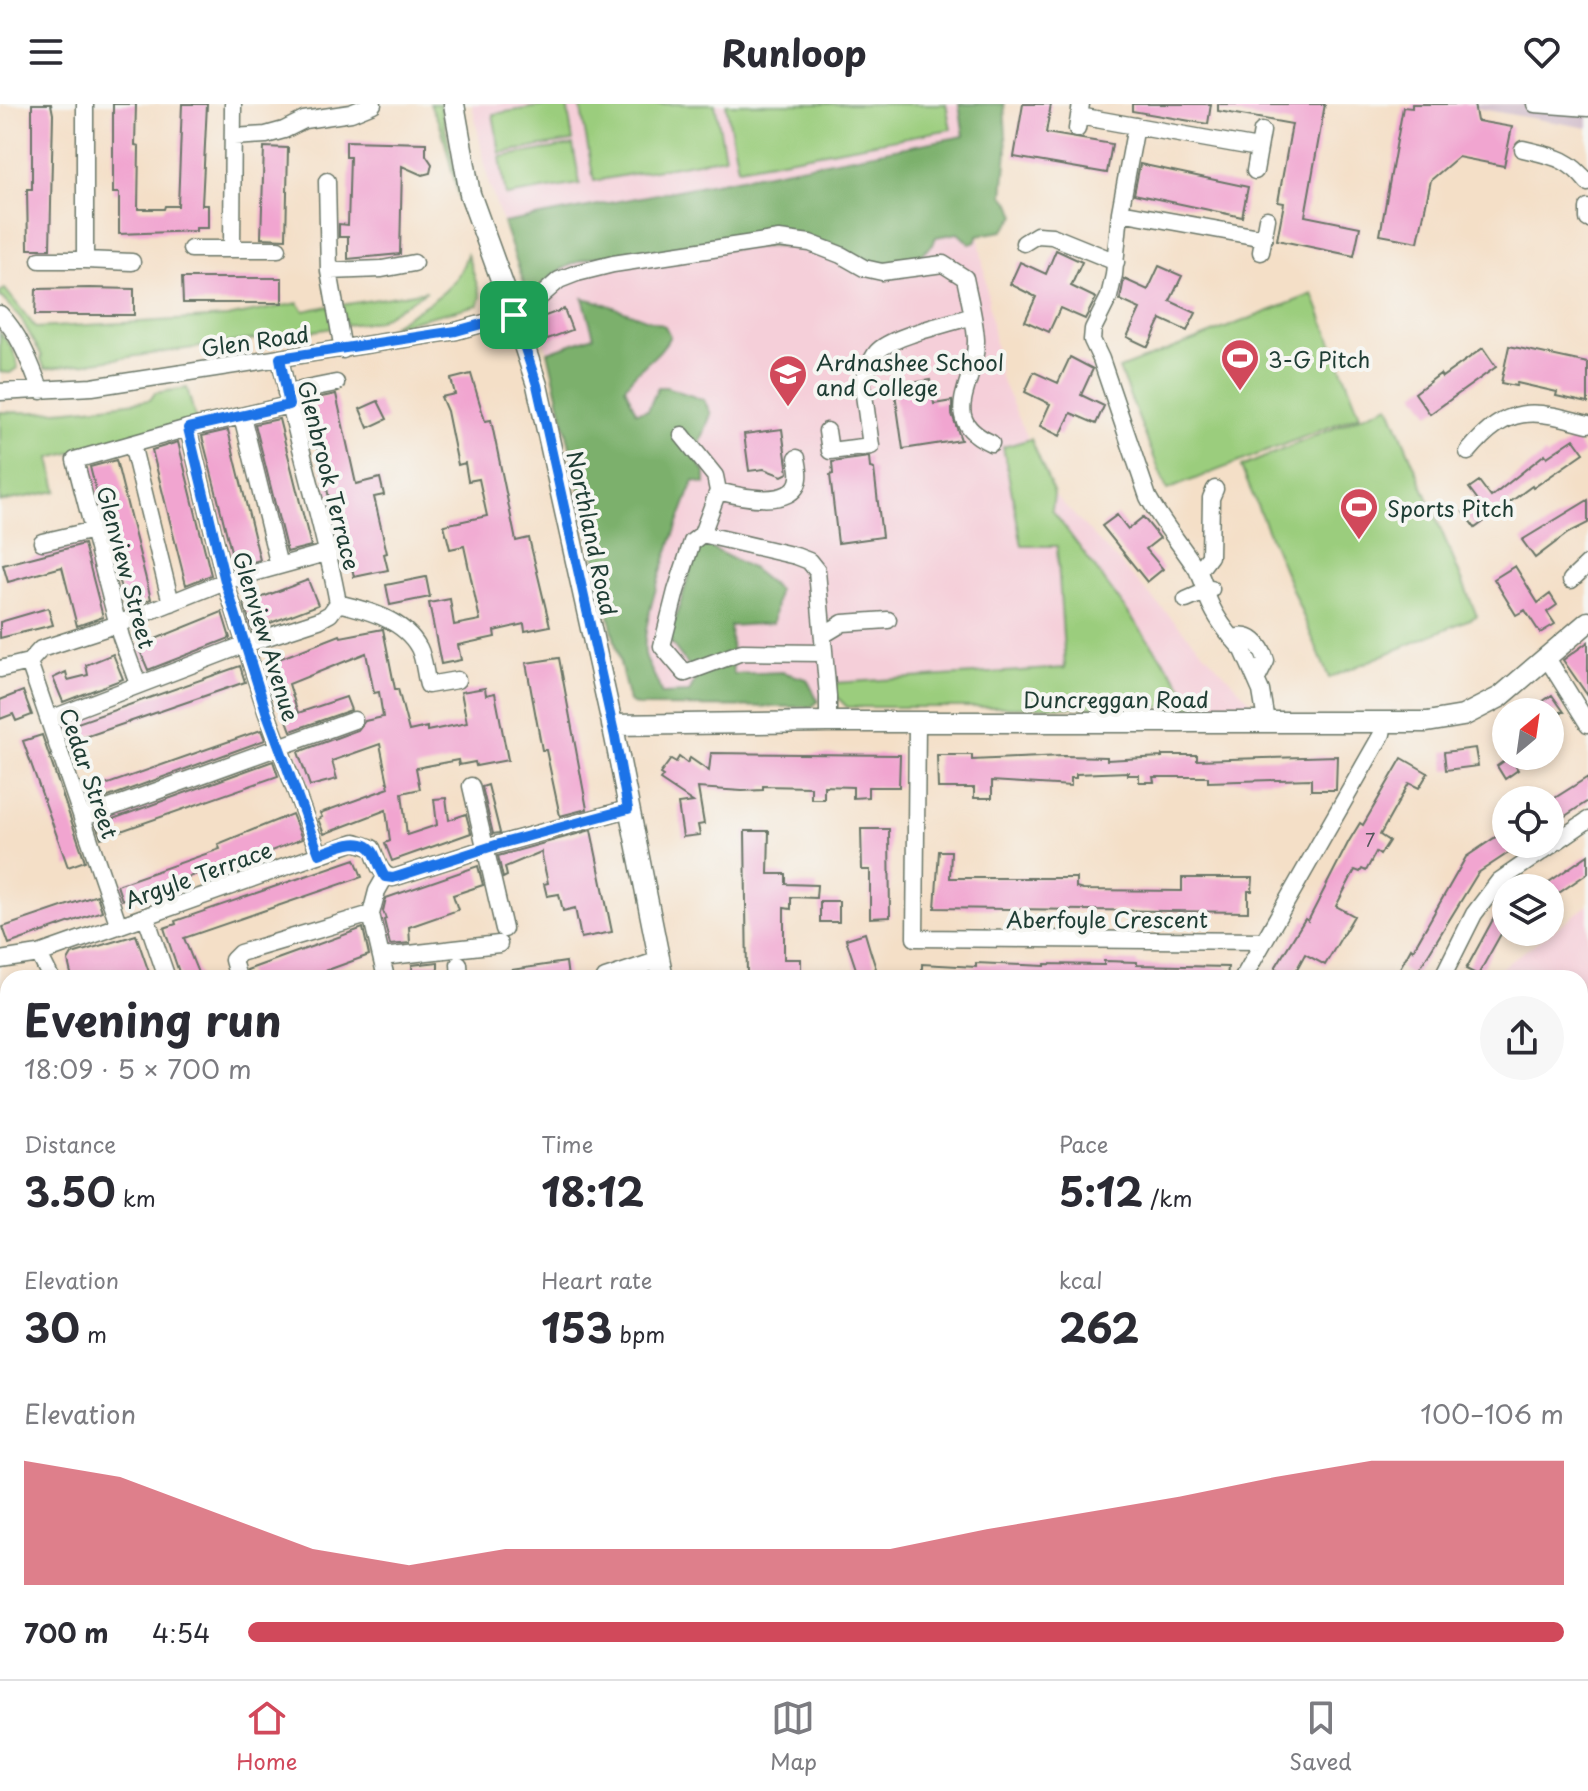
<!DOCTYPE html>
<html lang="en">
<head>
<meta charset="utf-8">
<style>
  :root { --surface:#fff; --page:#f7f7f7; --text:#2b2b33; --muted:#7c7c81; --line:#e1e1e2; --accent:#d1495b }
  body { margin:0; font-family:"Playpen Sans",sans-serif; background:var(--page); color:var(--text); height:100vh; display:flex; flex-direction:column; font-size:30px; white-space:nowrap }
  * { box-sizing:border-box; margin:0 }
  p { font-size:26px; color:var(--muted) }
  .icon { flex:none; width:44px; height:44px; fill:none; stroke:currentColor; stroke-width:2; stroke-linecap:round; stroke-linejoin:round }
  .map { position:relative; flex:1; overflow:hidden }
  .panel { position:absolute; left:0px; top:866px; width:1588px; height:710px; display:flex; flex-direction:column; background:var(--surface); border-radius:24px 24px 0 0; box-shadow:0 4px 12px #0003 }
  .panel>* { flex:none }
  .needle { width:52px; rotate:29deg }
  .buttons { position:absolute; left:1492px; top:594px; display:grid; gap:16px }
  .buttons a { display:grid; place-items:center; width:72px; height:72px; border-radius:50%; background:var(--surface); box-shadow:0 4px 12px #0003; font-size:40px }
  .pin { position:absolute; display:grid; place-items:center; width:68px; height:68px; color:#fff; margin:-34px; border-radius:16px; box-shadow:0 4px 12px #0006 }
  .round { display:grid; place-items:center; flex:none; width:84px; height:84px; border-radius:42px; background:var(--page) }
  .head { display:flex; align-items:center; justify-content:space-between; height:136px; padding:0 24px }
  h1 { font-size:44px; font-weight:700; line-height:60px }
  .metrics { display:grid; grid-template-columns:repeat(3,1fr); gap:12px; height:136px; padding:8px 24px }
  .metrics div { display:grid; align-content:center }
  .metrics b { font-size:40px; font-weight:700 }
  .metrics small { font-size:22px; font-weight:400 }
  .metrics p { font-size:22px }
  .chart { height:224px; padding:16px 24px }
  .chart p { display:flex; justify-content:space-between }
  .chart svg { width:100%; height:144px; margin-top:8px; fill:var(--accent); opacity:.7 }
  ul { padding:0 24px; list-style:none; font-size:26px }
  li { display:grid; grid-template-columns:128px 96px 1fr; align-items:center; height:60px }
  li i { height:20px; border-radius:10px; background:var(--accent) }
  header { display:flex; justify-content:space-between; align-items:center; height:104px; padding:0 24px; background:var(--surface); font-size:36px; font-weight:700 }
  .menu { display:flex; justify-content:space-around; align-items:center; height:112px; border-top:2px solid var(--line); background:var(--surface); font-size:22px; color:var(--muted) }
  .menu a { display:grid; justify-items:center; gap:4px }
  .menu .current { color:var(--accent) }
  .map>svg:first-child { display:block }
</style>
</head>
<body>
<header><svg class="icon" aria-label="menu" viewBox="0 0 24 24"><path d="M4 6h16M4 12h16M4 18h16"/></svg>Runloop<svg class="icon" aria-label="heart" viewBox="0 0 24 24"><path d="M12 20l-8-8c-3-5 5-10 8-4 3-6 11-1 8 4z"/></svg></header>
<div class="map">
<svg width="1588" height="1575" viewBox="0 0 1588 1575">
  <rect width="100%" height="100%" fill="#f6f6f2"/>
  <filter id="ink" filterUnits="userSpaceOnUse"><feTurbulence type="fractalNoise" baseFrequency=".0125" numOctaves="2"/><feDisplacementMap in="SourceGraphic" scale="16" xChannelSelector="R" yChannelSelector="G"/><feConvolveMatrix kernelMatrix="1 2 1 2 8 2 1 2 1" color-interpolation-filters="sRGB"/></filter>
  <filter id="wash" filterUnits="userSpaceOnUse"><feTurbulence type="fractalNoise" baseFrequency=".006" numOctaves="4" result="noise"/><feDisplacementMap in="SourceGraphic" scale="32" xChannelSelector="R" yChannelSelector="G"/><feGaussianBlur stdDeviation="1.8" result="paint"/><feColorMatrix in="noise" values="0 0 0 0 0 0 0 0 0 0 0 0 0 0 0 0 0 1.4 0 .05"/><feComposite in="paint" operator="in"/></filter>
  <g filter="url(#wash)">
    <rect width="100%" height="100%" fill="#f4dfc7"/>
    <!-- built -->
    <path fill="#f5cfd9" d="M472,0H959L1000,273L1053,389L1256,603H847L836,593L828,592L822,593L812,603L637,602L629,598L548,248L489,80Z
      M1588,801V1071L1580,1060V874H1487Z
      M1588,1096V1377L1580,1381V1101Z
      M298,1568H860L853,1575H304Z
      M1020,1568H1248L1236,1575H1012Z"/>
    <!-- industrial -->
    <path fill="#d1bdcb" d="M1447,0H1588V24L1475,4Z"/>
    <!-- green -->
    <path fill="#9bcd7d" stroke="#5d8558" stroke-width="2" d="M430,0H440L464,106H462L441,23Z
      M555,0H567L573,37L500,49L493,10Z
      M580,0H715L725,53L594,77Z
      M726,0H946L951,25L738,64Z
      M573,41L580,80L506,92L500,53Z
      M467,150L481,193L478,201L391,222C424,200 456,191 467,150Z
      M5,185L36,224L227,213L298,199L304,207L329,202L334,224L45,265L41,256L42,252L20,213L0,192V188Z
      M427,187L377,217L346,221L341,201Z
      M1313,190L1360,311L1167,386L1119,265Z
      M0,228L12,244L17,256V264L10,269L0,268Z
      M187,284L196,317L50,354L57,387L0,398V308C51,310 100,303 150,296L155,289Z
      M1389,301L1477,512L1329,574L1241,363Z
      M1031,335L1054,390L1052,406L1198,603H847L836,592L835,579L1065,564L1057,442H1022L1003,343Z
      M591,1568H819L809,1575H594Z"/>
    <!-- forest -->
    <path fill="#7cb06c" stroke="#4e7650" stroke-width="2" d="M959,0H1004L1007,47L1003,91L1012,101L1016,112L1003,127L978,131L975,138L970,140L958,129L936,133L933,141L919,152L901,159L876,161L829,139L593,153C563,162 549,170 530,196L503,119L964,32Z
      M583,194L600,198L665,222L670,232C659,254 639,261 625,283L636,308L648,306L658,283H666L704,296L711,310L695,353L705,368V380L694,377C680,414 640,514 645,550C648,565 659,575 661,590L689,589L697,573L669,536L699,438L751,464L778,486L773,519L730,522L733,570L782,568L807,575L818,597L812,603L637,602L629,598L548,248L594,232Z"/>
    <!-- water -->
    <path fill="#77bdee" stroke="#4b7d91" stroke-width="2" d="M1588,1418V1575H1259L1270,1568H1580V1422Z"/>
    <g id="blocks">
      <!-- building -->
      <path fill="#f1a5d0" d="M32,0H51L53,10L50,145H28L27,85H32Z
        M113,0H136L135,41L139,42L138,105H164L165,102H178L182,0H207L202,101H208V124H196V127L119,130V89H113Z
        M1023,0H1051L1046,29L1112,40L1107,69L1014,53Z
        M1132,0H1211L1208,20L1132,7Z
        M1218,0H1325L1305,112L1360,123L1354,152L1277,136L1284,99L1278,98L1292,20L1218,7Z
        M1412,0H1474L1477,17L1512,23L1504,62L1458,53L1431,76L1418,138L1380,131L1403,3L1412,4Z
        M346,37L426,39V51L432,60L430,69L422,71L402,62L400,150L348,155V133H339V120L348,121L350,53H346Z
        M264,43L288,44L286,135L261,134Z
        M1140,60L1248,83L1242,113L1134,90Z
        M1056,146L1082,158L1071,182L1096,194L1085,215L1060,204L1049,228L1025,217L1036,193L1010,180L1020,158L1046,170Z
        M1159,162L1182,172L1170,197L1196,209L1187,227L1161,215L1148,243L1127,233L1140,205L1120,196L1124,175L1148,186Z
        M182,174H282V199H183Z
        M90,184L134,185V211H35L36,185Z
        M564,205L572,226L545,236L537,215Z
        M1509,242L1588,259V299L1556,292L1557,288L1517,279L1516,282L1501,279Z
        M1483,244L1496,263L1430,310L1415,289L1440,270L1442,273Z
        M1070,253L1093,265L1081,291L1104,302L1096,320L1071,309L1060,332L1040,322L1050,300L1025,288L1034,268L1058,279Z
        M471,270L485,317L491,316L516,437L529,434L550,522L525,527L524,520L494,527L495,533L458,541L461,556L441,560L429,499L450,495L454,521L480,516L464,442L450,445L444,421L487,412L479,375L468,377L465,359L458,361L447,307L441,293L455,290L451,275Z
        M930,276L934,300L952,297V310L961,336L903,345L894,282Z
        M336,290L356,380L380,374L384,391L374,393L387,449L384,450L388,466L354,473L342,415L334,416L307,296Z
        M378,297L387,315L368,324L360,305Z
        M279,315L311,442L287,448L255,320Z
        M782,325L788,369L782,372L764,365L749,367L744,330Z
        M228,326L260,456L235,463L202,332Z
        M1574,335L1584,349L1533,384L1532,382L1475,424L1463,408L1478,396L1469,384L1479,377L1491,393L1545,350L1547,353Z
        M178,338L211,471L186,481L152,346Z
        M869,353L870,364L874,365L882,433L838,439L830,371L833,370L832,358Z
        M116,356L151,495L126,505L90,363Z
        M1588,396V419L1568,429L1535,454L1522,436Z
        M1117,411L1128,425L1143,413L1160,434L1146,445L1163,465L1147,478L1102,422Z
        M84,440L103,513L77,522L62,463L8,478L3,461Z
        M1515,462L1538,499L1550,490L1557,501L1547,508L1555,520L1540,529L1525,506L1516,511L1494,475Z
        M426,473L430,493L390,501L386,481Z
        M308,476L318,501L252,526L244,500Z
        M48,504L53,521L0,534V518Z
        M222,508L230,534L148,566L138,542Z
        M383,525L395,585H398L409,627L427,623V627L467,619L461,588L485,584L486,591L495,589L508,656L476,662L475,658L459,661L458,656L416,664L420,685L402,689L407,731L437,721L434,695L446,694L449,716L466,710L471,729L392,757L385,739L390,737L386,706L324,730L318,715L322,713L320,709L389,684L380,640L332,657L337,675L310,682L298,648L358,626L365,617L383,613L379,588L374,589L366,549L289,580L298,609L346,593L351,606L291,627L266,560L340,531L341,533Z
        M1588,538V592L1563,556Z
        M113,550L123,575L63,598L53,574L66,568L68,576L88,571L86,561Z
        M559,554L587,705L560,712L546,646H542L526,559Z
        M240,562L245,578L68,639L63,624Z
        M23,587L32,611L16,617L13,610L0,615V596Z
        M1552,591L1564,608H1544L1539,600Z
        M261,626L265,636L89,700L85,688Z
        M42,631L85,757L68,763L23,637Z
        M1475,644L1478,662L1446,666L1444,648Z
        M711,649L900,651L899,683H868V693L853,694V683L824,682V695H811V683L763,682V686L742,687L698,684L704,720L698,721L700,731L683,733L678,700L693,698L660,676L663,672L660,670L671,655L676,658L679,653L687,659L690,654L709,667Z
        M937,651H972V656L1063,652L1107,653V656L1162,653V651H1197V656L1337,652L1336,686H1311V675L1208,678V673H1153L1154,678H1139V671H1128V668L1076,670V674H1071V682L992,677V694H974V684H938Z
        M1510,653L1518,666L1505,675L1497,662Z
        M1402,654L1428,669L1419,684L1409,679L1380,731L1389,737L1380,751L1376,748L1366,767L1362,765L1360,768L1355,766L1336,802L1354,812L1325,861L1305,850L1292,874L1275,864L1305,815L1308,817L1349,737L1360,719L1363,721Z
        M273,657L278,672L101,734L96,721Z
        M1588,673V697L1550,722V697Z
        M488,681L500,729L493,730L482,683Z
        M292,710L302,735L227,764L226,760L122,796L117,781L220,745L218,740Z
        M861,725H889L890,813L870,814V766H862Z
        M591,726L612,828L581,834L575,804L563,807L559,790L547,792L544,780L548,779L541,748L505,763L507,772L503,774L498,752Z
        M1506,726V740H1522L1478,769L1415,872L1400,864L1411,844L1413,846L1466,753Z
        M745,727H769L768,770H786V780L817,781L816,794L791,793V805L784,804V855H801V873H747Z
        M939,747H951L950,774H1076V784L1083,786L1182,787V774H1253L1252,787H1248V808L935,804Z
        M1588,751V769L1553,793L1546,780Z
        M355,755L362,773L184,834L200,874H181L164,824L176,820L175,817Z
        M478,762L483,781L453,791L458,806L409,823L410,839L390,841L384,816L386,815L383,807L386,794Z
        M97,791L102,807L9,840L3,823Z
        M820,797H839V818H820Z
        M1496,810L1506,816V821L1478,871L1466,865Z
        M363,824L369,851L306,874H249L247,866Z
        M865,829L870,846L879,874H859L846,835Z
        M136,831L151,874H72L68,857L72,850Z
        M1104,857L1137,858V861L1228,863L1227,874H922V860L976,863V859L1045,862V860L1104,861Z
        M438,858V874H413L412,861Z
        M566,858L568,874H512L511,866Z"/>
    </g>
  </g>
  <g filter="url(#ink)">
    <use href="#blocks" fill-opacity="0" stroke="#6a7667" stroke-width="2"/>
    <g fill="none" stroke-linecap="round" stroke-linejoin="round">
      <defs>
        <path id="minor" d="M85,0V156L132,158
          M1535,0L1588,4
          M1079,12L1258,44
          M1136,22L1120,108L1114,171L1109,193L1093,225L1092,236L1101,255L1148,393C1162,419 1182,442 1198,467C1204,477 1205,487 1209,497C1216,514 1229,531 1242,545
          M1077,25L1081,0
          M233,33L266,31L284,26L304,16L351,9L373,0
          M1523,45C1552,52 1569,54 1588,79
          M1255,67L1262,27
          M327,77L329,167L343,246
          M1588,104V115
          M1120,108L1264,134
          M1024,139L1037,131L1052,132L1116,158
          M232,144L233,0
          M191,145H278
          M1261,148L1267,115
          M40,156H85
          M329,167L382,165L414,159
          M0,210C21,232 30,259 41,287
          M280,254C296,337 323,416 338,499
          M0,288L92,283L456,227L514,211L532,200L559,176L577,169L613,160L779,135L810,139L841,151L864,164L882,168L943,160L965,174C969,194 975,216 976,236C977,281 936,314 991,339
          M286,289L336,279
          M242,312L279,462
          M188,324L225,477L266,607L319,750
          M827,327L830,347L871,342L862,276C869,267 870,256 877,248C891,232 949,220 972,212
          M682,331L715,372L718,387
          M132,340L171,499
          M1468,348C1508,300 1532,305 1588,320
          M797,354C798,360 800,368 799,374C795,406 737,392 718,387L702,430L796,452L809,457L817,467L828,592V618
          M702,430L692,438L676,487L662,542L685,569L742,548L824,549
          M42,438L94,426
          M1198,468L1210,452L1211,394L1215,385
          M1571,476L1588,460
          M1186,496L1211,485
          M338,499C366,506 404,515 419,544C424,554 425,570 428,581L457,576
          M823,531L843,519L888,516
          M1233,535C1250,527 1262,542 1266,557L1257,575
          M1239,537L1261,587L1266,617
          M1547,554L1588,620
          M29,558L41,545L118,520L225,477L329,448
          M0,565L29,558L119,822
          M138,580L121,533L75,356L188,324L289,301
          M50,615L246,540L319,516L330,510L338,499
          M917,618L915,834L1264,837
          M471,682L504,825
          M82,714L354,616
          M385,773L377,787L371,810L386,874
          M146,813L167,874
          M39,850L51,874
          M382,853L499,840
          M0,856L39,850L355,738L372,744C377,756 379,771 393,774L496,741L628,705
          M459,860L460,874
          M238,874L233,856L240,849L371,810
          M605,874L659,856
          M1243,874L1382,630L1384,619
          M1442,874L1474,810L1499,777L1588,716
          M0,973L8,970
          M0,1163L8,1155
          M1580,1328L1588,1302
          M0,1377L8,1365
          M0,1412L3,1409H8
          M164,1568L170,1575
          M314,1568L319,1575
          M353,1568V1575
          M0,1574L15,1571L17,1568
          M586,1575L587,1568
          M820,1575L830,1568
          M1225,1575L1234,1568"/>
        <path id="major" d="M454,0L470,90L514,211L537,281L615,633L663,874
          M612,621L828,618H1427L1463,612L1500,593L1588,518
          M64,1575L71,1568"/>
        <path id="highway" d="M1580,1071L1588,1065
          M979,1575L986,1568"/>
      </defs>
      <!-- minor casing -->
      <use href="#minor" stroke="#6a7667" stroke-width="19"/>
      <!-- major casing -->
      <use href="#major" stroke="#6a7667" stroke-width="23"/>
      <!-- highway casing -->
      <use href="#highway" stroke="#6a7667" stroke-width="27"/>
      <!-- minor -->
      <use href="#minor" stroke="#fff" stroke-width="16"/>
      <!-- major -->
      <use href="#major" stroke="#fff" stroke-width="20"/>
      <!-- highway -->
      <use href="#highway" stroke="#fff" stroke-width="24"/>
    </g>
  </g>
  <g fill="none" stroke-linecap="round" stroke-linejoin="round" filter="url(#ink)">
    <defs>
      <path id="route" d="M514,211L537,281L615,633L628,705L496,741L393,774L385,773C380,765 378,757 374,749C363,729 334,745 319,750L266,607L225,477L188,324L289,301L280,254L456,227Z"/>
    </defs>
    <!-- route casing -->
    <use href="#route" stroke="#fff" stroke-width="16"/>
    <!-- route -->
    <use href="#route" stroke="#1a73e8" stroke-width="10"/>
  </g>
  <!-- icons -->
  <defs>
    <symbol id="stadium-pin" viewBox="-11 -11 22 30"><path d="M0 17L-7.5 6A9.5 9.5 0 1 1 7.5 6Z" fill="#d1495b" stroke="#f6f6f2"/><path d="M0-5a6.5 5 0 1 0 0 10a6.5 5 0 1 0 0-10ZM-3.5-1.8h7v3.6h-7Z" fill="#fff"/></symbol>
    <symbol id="school-pin" viewBox="-11 -11 22 30"><path d="M0 17L-7.5 6A9.5 9.5 0 1 1 7.5 6Z" fill="#d1495b" stroke="#f6f6f2"/><path d="M0-5L7-2L0 1L-7-2ZM-4 1L0 2.5L4 1V4Q0 6-4 4Z" fill="#fff"/></symbol>
  </defs>
  <g fill-rule="evenodd">
    <use href="#stadium-pin" x="1218" y="232" width="44" height="60"/>
    <use href="#school-pin" x="766" y="248" width="44" height="60"/>
    <use href="#stadium-pin" x="1337" y="381" width="44" height="60"/>
  </g>
  <g text-anchor="middle" dominant-baseline="central" stroke-width="8" stroke-linejoin="round" paint-order="stroke">
    <!-- number labels -->
    <g font-size="18" fill="#54575b">
      <text x="1370" y="735">7</text>
    </g>
    <!-- street labels -->
    <g font-size="22" fill="#1f3d34" stroke="#f6f6f2">
      <text transform="translate(255 236) rotate(-8)">Glen Road</text>
      <text transform="translate(330 371) rotate(76)">Glenbrook Terrace</text>
      <text transform="translate(593 429) rotate(78)">Northland Road</text>
      <text transform="translate(127 463) rotate(75)">Glenview Street</text>
      <text transform="translate(267 532) rotate(73)">Glenview Avenue</text>
      <text x="1116" y="594">Duncreggan Road</text>
      <text transform="translate(90 669) rotate(71)">Cedar Street</text>
      <text transform="translate(198 770) rotate(-20)">Argyle Terrace</text>
      <text x="1107" y="814">Aberfoyle Crescent</text>
    </g>
    <!-- poi labels -->
    <g font-size="22" fill="#1f3d34" stroke="#f6f6f2" text-anchor="start">
      <text x="1268" y="254">3-G Pitch</text>
      <text x="816" y="257">Ardnashee School<tspan x="816" dy="25">and College</tspan></text>
      <text x="1387" y="403">Sports Pitch</text>
    </g>
  </g>
</svg>
<div class="buttons">
<a><svg class="needle" viewBox="-14 -14 28 28"><path d="M0-13l5 13h-10z" fill="#e53935"/><path d="M0 13l5-13h-10z" fill="#7c7c81"/></svg></a>
<a><svg class="icon" aria-label="locate" viewBox="0 0 24 24"><circle cx="12" cy="12" r="6"/><path d="M12 2v4M12 18v4M2 12h4M18 12h4"/></svg></a>
<a><svg class="icon" aria-label="layers" viewBox="0 0 24 24"><path d="M12 4l9 5-9 5-9-5zM3 14l9 5 9-5"/></svg></a>
</div>
<div class="pin" style="left:514px;top:211px;background:#1e9e55"><svg class="icon" aria-label="arrive" viewBox="0 0 24 24"><path d="M6 21V4h12l-3 4 3 4H6"/></svg></div>
<section class="panel">
<div class="head"><div><h1>Evening run</h1><p>18:09 · 5 × 700 m</p></div><a class="round"><svg class="icon" aria-label="share" viewBox="0 0 24 24"><path d="M12 15V3M7 8l5-5 5 5M5 13v7h14v-7"/></svg></a></div>
<div class="metrics">
<div><p>Distance</p><b>3.50<small> km</small></b></div>
<div><p>Time</p><b>18:12</b></div>
<div><p>Pace</p><b>5:12<small> /km</small></b></div>
</div>
<div class="metrics">
<div><p>Elevation</p><b>30<small> m</small></b></div>
<div><p>Heart rate</p><b>153<small> bpm</small></b></div>
<div><p>kcal</p><b>262</b></div>
</div>
<div class="chart"><p><span>Elevation</span>100–106 m</p>
<svg viewBox="0 0 160 44" preserveAspectRatio="none"><path d="M0 44V6L10 11L20 22L30 33L40 38L50 33L60 33L70 33L80 33L90 33L100 27L110 22L120 17L130 11L140 6L150 6L160 6V44z"/></svg>
</div>
<ul>
<li><b>700 m</b>4:54<i style="width:100%"></i></li>
</ul>
</section>
</div>
<nav class="menu">
<a class="current"><svg class="icon" aria-label="home" viewBox="0 0 24 24"><path d="M3 11l9-7 9 7M6 9v11h12V9"/></svg>Home</a>
<a><svg class="icon" aria-label="map" viewBox="0 0 24 24"><path d="M3 6l6-2 6 2 6-2v14l-6 2-6-2-6 2zM9 4v14M15 6v14"/></svg>Map</a>
<a><svg class="icon" aria-label="saved" viewBox="0 0 24 24"><path d="M7 4h10v16l-5-4-5 4z"/></svg>Saved</a>
</nav>
</body>
</html>
